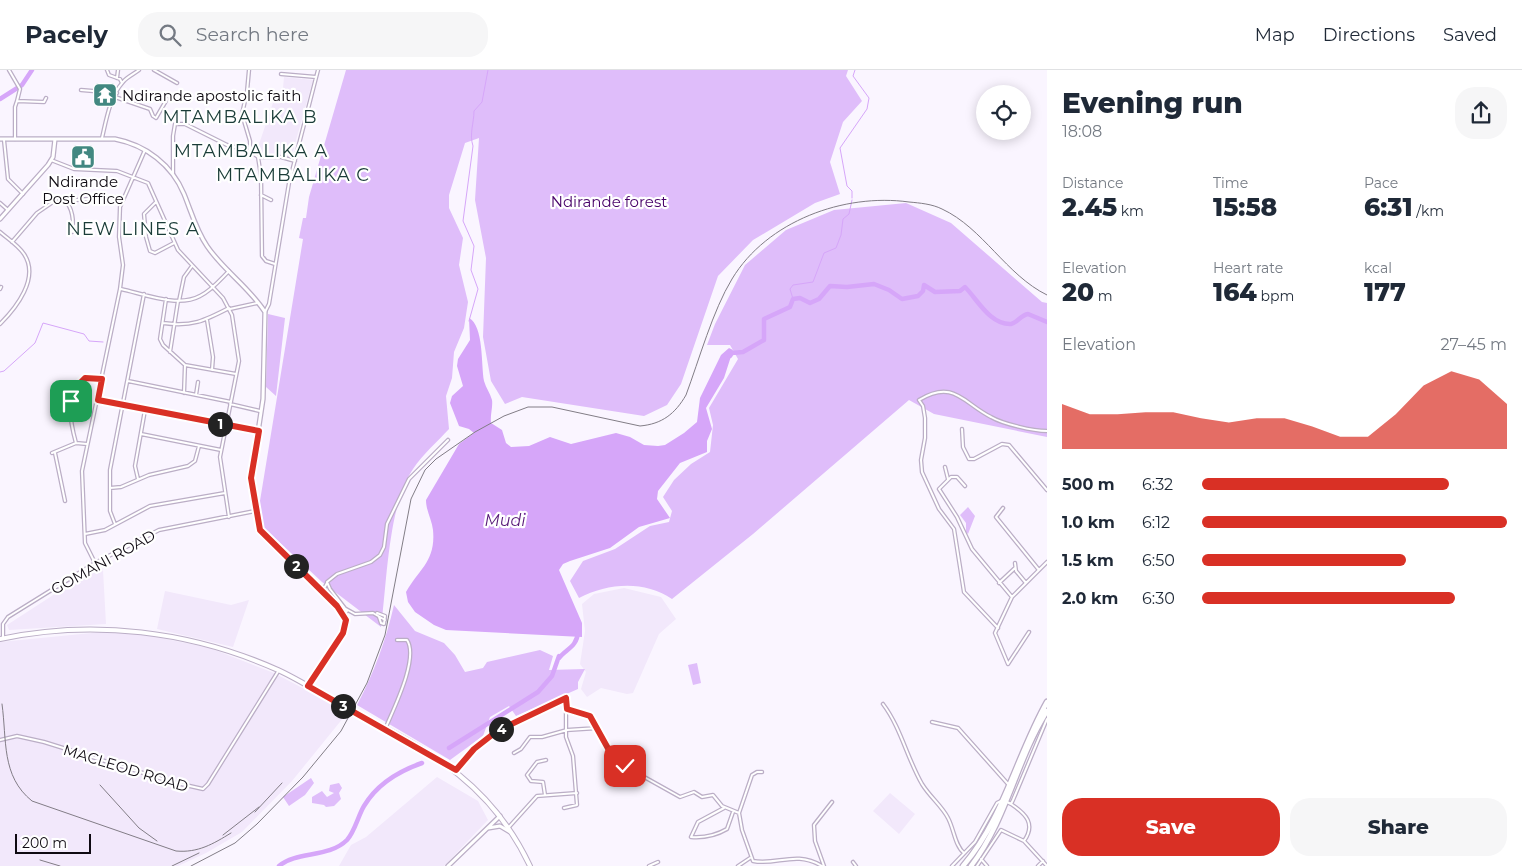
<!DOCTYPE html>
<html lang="en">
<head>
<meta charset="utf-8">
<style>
  :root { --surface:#fff; --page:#f6f6f7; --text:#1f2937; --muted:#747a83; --line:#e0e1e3; --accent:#d93025 }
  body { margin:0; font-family:Montserrat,sans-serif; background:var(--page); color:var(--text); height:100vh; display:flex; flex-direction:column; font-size:19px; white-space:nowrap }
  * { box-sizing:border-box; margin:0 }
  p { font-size:16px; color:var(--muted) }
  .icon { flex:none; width:28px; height:28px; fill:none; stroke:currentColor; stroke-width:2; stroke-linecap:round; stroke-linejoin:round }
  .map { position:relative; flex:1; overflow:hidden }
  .drawer { display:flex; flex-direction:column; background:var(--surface); width:475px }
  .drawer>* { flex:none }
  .buttons { position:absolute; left:976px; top:15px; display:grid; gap:10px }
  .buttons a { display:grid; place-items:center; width:55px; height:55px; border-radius:50%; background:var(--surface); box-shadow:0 2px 12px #0003; font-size:25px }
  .scale { position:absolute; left:15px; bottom:12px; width:76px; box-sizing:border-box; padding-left:5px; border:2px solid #0f0a12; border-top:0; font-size:14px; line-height:18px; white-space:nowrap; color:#0f0a12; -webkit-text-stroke:4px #fff; paint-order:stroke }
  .pin { position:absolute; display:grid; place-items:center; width:42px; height:42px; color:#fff; margin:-21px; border-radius:10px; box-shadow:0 2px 8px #0006 }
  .km { position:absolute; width:25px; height:25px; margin:-12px; border-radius:50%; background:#222; color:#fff; font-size:14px; line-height:25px; text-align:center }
  .round { display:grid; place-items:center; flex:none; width:52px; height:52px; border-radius:20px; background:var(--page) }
  .head { display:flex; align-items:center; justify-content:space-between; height:85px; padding:0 15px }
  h1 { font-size:28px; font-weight:800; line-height:38px }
  .metrics { display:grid; grid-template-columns:repeat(3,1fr); gap:8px; height:85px; padding:5px 15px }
  .metrics div { display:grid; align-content:center }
  .metrics b { font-size:25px; font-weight:800 }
  .metrics small { font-size:14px; font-weight:400 }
  .metrics p { font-size:14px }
  .chart { height:140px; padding:10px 15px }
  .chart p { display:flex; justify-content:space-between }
  .chart svg { width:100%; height:90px; margin-top:5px; fill:var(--accent); opacity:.7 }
  .button { display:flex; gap:10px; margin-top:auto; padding:10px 15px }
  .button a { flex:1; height:58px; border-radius:20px; background:var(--accent); color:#fff; font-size:20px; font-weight:800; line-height:58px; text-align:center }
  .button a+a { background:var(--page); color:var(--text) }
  ul { padding:0 15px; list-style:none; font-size:16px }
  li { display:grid; grid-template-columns:80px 60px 1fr; align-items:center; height:38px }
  li i { height:12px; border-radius:6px; background:var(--accent) }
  header { display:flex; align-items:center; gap:30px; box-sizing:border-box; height:70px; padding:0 25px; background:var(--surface); border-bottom:1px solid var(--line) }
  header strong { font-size:24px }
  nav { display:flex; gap:28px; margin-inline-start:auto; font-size:18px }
  .search { width:350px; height:45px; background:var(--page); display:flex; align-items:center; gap:12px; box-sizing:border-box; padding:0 18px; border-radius:20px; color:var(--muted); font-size:19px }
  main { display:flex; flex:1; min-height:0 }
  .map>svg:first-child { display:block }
</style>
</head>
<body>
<header>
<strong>Pacely</strong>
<div class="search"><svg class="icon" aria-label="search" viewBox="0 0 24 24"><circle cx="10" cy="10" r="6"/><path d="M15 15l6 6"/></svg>Search here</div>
<nav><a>Map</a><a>Directions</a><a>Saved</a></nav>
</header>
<main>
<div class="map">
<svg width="1047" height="796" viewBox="0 0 1047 796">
  <rect width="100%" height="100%" fill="#faf5ff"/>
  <!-- built -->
  <path fill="#f2e8fb" d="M284,7L313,10L291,88L278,84L266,85L256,83L275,27L283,18Z
    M95,498H102L103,500L106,554L9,560L7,555Z
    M624,518L661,527L676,549L659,564L633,623L627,624L601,618L587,627L581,619L586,602L580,594L585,561L582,534L594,524Z
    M165,521L231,535L249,530L233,577L157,559Z
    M102,562L142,564L210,578L274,603L348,642L292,711L242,762L206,783L178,796H0V572Z
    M437,707L478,731L488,750L444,796H339L351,775L366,767Z
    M890,723L915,744L899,764L873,741Z"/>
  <!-- green -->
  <path fill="#dfbdfa" d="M346,0H848L846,6L862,31L843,52L830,92L840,124L815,133L753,170L718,206L681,314L667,335L644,346L522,327L505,334L491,311L483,267L486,188L475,130L479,68L465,73L449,125V138L463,168L459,195L468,232L464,258L454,282L452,308L446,326L449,359C437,372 423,384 413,399C388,435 387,513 381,557L322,512L261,455L259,437L303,169L299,168L303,148H306L309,127Z
    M906,133L951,153L1042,232L1047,233V367L934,344L909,330L753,464L672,529C644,510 608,513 579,528L570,511L583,491L615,479L650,456L669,452L672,441L663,427L674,410L691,394L710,382L713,355L709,338L738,289L730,275H707L715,254L745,195L786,160L834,140Z
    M268,244L285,248L276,326L266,317Z
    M968,437L975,446L968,464L966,462V453L960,445Z
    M394,535L415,561L444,573L455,585L465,602L483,598L487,592L540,580L553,586L549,600L585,599L578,612V619L516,646L509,636L490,647L483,666L450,690L357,635C374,603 386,570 394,535Z
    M697,593L701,613L693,615L688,595Z
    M311,708L314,713L305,725L289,736L283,727Z
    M339,713L342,718L339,723L341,729L334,736L326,737L324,735L312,733V727L322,721L327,727L334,723L329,721L330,715Z"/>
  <!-- water -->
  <path fill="#d6a6f9" d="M469,248C484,256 481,295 484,311C486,318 490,323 492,330C493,337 490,345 491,353L502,360L506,373L511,377L529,376L550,367L571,374L616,363L630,367L644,375L658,376L665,375L684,363L697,352L700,328L721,285L729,278L733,280L724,308L706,338L712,359L707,371V382L680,393L658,421L657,429L670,448L639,457L610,478L570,491L563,494L559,500L582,553V567L446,560L434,555L415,542L408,532L406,522C419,499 436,491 433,460C432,450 426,441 426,430L459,374L474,363L469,359L459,356L450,333L452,326L463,316L457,296L458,289L470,270Z"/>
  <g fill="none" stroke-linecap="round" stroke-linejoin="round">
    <!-- stream -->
    <path stroke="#d6a6f9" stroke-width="1" d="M852,128V121L847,116L840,78L867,39L869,28L853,6L855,0
      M793,229L790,219L793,215L813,212L824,183L836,178L841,165L843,149L849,144L852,130
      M469,251L478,219L471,200L474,176L463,151L473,76C469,64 474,53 474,41L482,32L488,0
      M0,302L4,301L35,273L43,253L84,264L89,271L103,272"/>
    <!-- river -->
    <path stroke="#d6a6f9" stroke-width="4.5" d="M0,29L22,15L32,0
      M730,286L732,283L743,282L764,270V249L790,237L793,229L800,228L810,233L819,229L830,216L847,217L874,214L889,220L902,229L918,226L923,221L924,215L935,222L960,221L965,217C977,229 990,255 1011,254C1017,253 1021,245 1028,244L1047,252
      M559,588C566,579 577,577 578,562
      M449,678L538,622L552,606L559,586
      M279,796C297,781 329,788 347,770C355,761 358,746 364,736C377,714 399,701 422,693"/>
    <defs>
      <path id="street" d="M9,0L20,19L17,31
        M107,0L109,5L120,9L122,13
        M154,0L177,13
        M249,0L247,22L242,44L250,71V81
        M281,4L316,7
        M117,8L118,0
        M81,20L117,23
        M115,27L150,39L153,46L156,48L167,29
        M102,68C106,51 110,26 123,12C127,7 134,4 139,0
        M15,69V37L17,31L44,32L46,28
        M4,70L8,109L23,124
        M258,87L261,106L262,186L266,191L275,194
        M51,90L74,99L117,101L148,113L178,180L223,228L232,245L239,291L220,387L229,447
        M173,103V66L175,54H185L227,75L250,81L258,87H281L295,91
        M261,125L271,130
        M64,130C73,137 74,152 72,162
        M156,132L144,144L146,167L150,181L155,183L174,173
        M0,133L8,140
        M0,162C8,169 18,175 24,184C40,208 16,238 0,254
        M12,172L37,143L53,132L88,129
        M0,219L1,217
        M121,219C144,224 178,238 200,226C211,221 220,210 229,201
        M166,229L160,269L163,275L185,295L236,304
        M179,231L184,207L192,196
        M230,239L257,233
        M265,242L269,234L289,113L318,0
        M207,250L213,287L212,300
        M163,253C192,257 204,251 229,238
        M170,282L178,231
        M128,311L231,332
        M184,323L185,295
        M196,325L198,312
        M98,331L259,361
        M230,334L260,341
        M962,359L963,377L969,389H974L1002,374L1009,375L1047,420
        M141,364L221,380
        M87,374L76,373C70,351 64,324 85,308L102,309
        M52,383L76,373
        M55,383L65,431
        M945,397L948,409
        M138,409L135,396L145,340
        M965,416L957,407H951L939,419L957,447L972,479L1012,527
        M110,418L121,417L149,405L188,396L195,391L199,376
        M1003,438L996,447L1039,500
        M115,454L110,441V400L144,224
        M85,464L105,460L150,436L225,423
        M95,493L85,473L82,401L120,219L123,195L119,167L120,137L145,80
        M1015,493L1016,501L1026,513
        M999,513L1015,498
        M322,522L327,513
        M346,539L355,544L373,543L385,550
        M377,543L385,546L384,554L381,553L379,547
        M344,545L347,541L330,519L327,512L337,504L371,492L380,485L384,477L387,454L409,409L448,370
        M998,558L964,522L954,459L939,439L922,402L921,390L925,368V348L923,336L919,330C954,309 963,333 991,347C1003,354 1033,361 1047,361
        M1029,562L1008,594L995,563L1012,527L1047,492
        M3,568V554L8,547L95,493L159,460L255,441
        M883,634C901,658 907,688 922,714C930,727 942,736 948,748C954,759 955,776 964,783
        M567,639L590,646L597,657
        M932,652L958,658L1008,714
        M386,657C394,638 419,588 407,570H397
        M0,670L17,666L44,672L172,712L203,719L208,714L279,600
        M514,683L521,679L530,667H542L567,660L598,658L615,691L621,694L680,727L694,722L702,727L713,725L722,736L739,743L742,760L753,791C777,796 795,780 822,796
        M456,700L474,679L497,661L566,628V667L573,686L577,735L564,738
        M545,725L543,712L531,711L527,705L537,692L546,690
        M1007,732L1011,734L1013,730L1047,649
        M1011,734C1026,744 1036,754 1024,771
        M724,738L698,752L691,767C704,768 715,766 727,759L733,742
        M739,743L752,705L757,702H762
        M509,757L537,726L577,723
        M981,789L987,796
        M853,792L856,796
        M649,796L658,792
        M738,796L750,788
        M824,796L815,771L814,755L832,732
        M952,796L975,772L997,733L1001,731
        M977,796L1001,760L1024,771L1047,796
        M1038,796L1043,791"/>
      <path id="secondary" d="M0,69H115C146,75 172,95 184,124C191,141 196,160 207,176C223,200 249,217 265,242L263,329L251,408L259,457L270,472L337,536L346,550L343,563L308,616
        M0,149L48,95L53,87L55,69
        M488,758L500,756L510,762
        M448,796L500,746"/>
      <path id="primary" d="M0,569C93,549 191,561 278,600C302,611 324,626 347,638
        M358,644C434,682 493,717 530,796"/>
      <path id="highway" d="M963,796C1003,750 1017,685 1047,632
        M971,796C1007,749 1016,690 1047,641"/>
    </defs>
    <!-- street casing -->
    <use href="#street" stroke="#bbaec6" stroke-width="4.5"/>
    <!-- secondary casing -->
    <use href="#secondary" stroke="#bbaec6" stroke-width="5.5"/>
    <!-- primary casing -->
    <use href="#primary" stroke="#bbaec6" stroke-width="6"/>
    <!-- highway casing -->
    <use href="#highway" stroke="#bbaec6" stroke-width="7"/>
    <!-- street -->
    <use href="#street" stroke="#fff" stroke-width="2"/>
    <!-- secondary -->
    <use href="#secondary" stroke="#fff" stroke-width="3"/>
    <!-- primary -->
    <use href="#primary" stroke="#fff" stroke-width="4"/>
    <!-- highway -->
    <use href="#highway" stroke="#fff" stroke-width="4.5"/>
    <!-- rail -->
    <path stroke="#827d86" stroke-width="1" d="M2,634C7,670 1,706 32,731L176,781C198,783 213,774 231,763
      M100,715L139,758L157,771
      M255,742L282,713
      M223,765L259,737
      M40,790L60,796
      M172,796L199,783
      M191,796L235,773L257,754L303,707L341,661L367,613L385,565L411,429L425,400L436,389L475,362L504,346L528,337H552L640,356C662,354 675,344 686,325C699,290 713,240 732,209C767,151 844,123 909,132C920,133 932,134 942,139C983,158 1006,205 1047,225"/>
    <defs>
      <path id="primary-bridge" d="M347,638L358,644"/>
    </defs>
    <!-- primary-bridge casing -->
    <use href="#primary-bridge" stroke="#bbaec6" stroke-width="6" stroke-linecap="butt"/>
    <!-- primary-bridge -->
    <use href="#primary-bridge" stroke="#fff" stroke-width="4"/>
  </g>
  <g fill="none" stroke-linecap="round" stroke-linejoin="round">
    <defs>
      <path id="route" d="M71,331L75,318L85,308L102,309L98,330L259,361L251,408L260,460L337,536L346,550L343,563L308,616L456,700L474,679L497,661L566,628L567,639L590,646L615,691L625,696"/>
    </defs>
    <!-- route casing -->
    <use href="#route" stroke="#fff" stroke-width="10"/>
    <!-- route -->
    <use href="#route" stroke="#d93025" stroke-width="6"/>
  </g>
  <!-- icons -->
  <defs>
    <symbol id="temple-square" viewBox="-11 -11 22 22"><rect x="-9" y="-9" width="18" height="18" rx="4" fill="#428881" stroke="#fff"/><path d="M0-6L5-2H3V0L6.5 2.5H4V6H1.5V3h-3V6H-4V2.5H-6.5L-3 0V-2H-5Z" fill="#fff"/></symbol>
    <symbol id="civic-square" viewBox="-11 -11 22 22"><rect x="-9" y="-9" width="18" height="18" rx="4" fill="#428881" stroke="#fff"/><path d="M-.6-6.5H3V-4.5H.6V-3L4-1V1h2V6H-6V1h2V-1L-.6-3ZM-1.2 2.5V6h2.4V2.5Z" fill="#fff"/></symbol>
  </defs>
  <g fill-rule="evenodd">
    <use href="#temple-square" x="91" y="11" width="28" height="28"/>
    <use href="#civic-square" x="69" y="73" width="28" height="28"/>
  </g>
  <g text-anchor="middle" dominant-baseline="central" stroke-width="4.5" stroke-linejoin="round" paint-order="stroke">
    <!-- poi labels -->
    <g font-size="15" fill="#0f0a12" stroke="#fff" text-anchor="start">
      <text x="122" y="25">Ndirande apostolic faith</text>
      <text x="83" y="111" text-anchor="middle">Ndirande<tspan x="83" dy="17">Post Office</tspan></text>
    </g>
    <!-- park labels -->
    <g font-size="15" fill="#470168" stroke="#fff">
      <text x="609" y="131">Ndirande forest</text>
    </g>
    <!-- street labels -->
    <g font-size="15" fill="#0f0a12" stroke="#fff">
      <text transform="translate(103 492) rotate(-29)">GOMANI ROAD</text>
      <text transform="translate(126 698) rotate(17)">MACLEOD ROAD</text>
    </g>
    <!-- water labels -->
    <g font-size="16" font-style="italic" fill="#561777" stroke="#fff">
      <text x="505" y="450">Mudi</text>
    </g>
    <!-- quarter labels -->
    <g font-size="18" letter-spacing="1" fill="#1a3c38" stroke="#fff">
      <text x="240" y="47">MTAMBALIKA B</text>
      <text x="251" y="81">MTAMBALIKA A</text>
      <text x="293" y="105">MTAMBALIKA C</text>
      <text x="133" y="159">NEW LINES A</text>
    </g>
  </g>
</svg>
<div class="buttons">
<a><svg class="icon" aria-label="locate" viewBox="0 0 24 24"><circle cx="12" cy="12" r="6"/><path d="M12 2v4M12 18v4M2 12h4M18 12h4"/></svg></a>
</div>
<div class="scale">200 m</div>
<div class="pin" style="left:71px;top:331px;background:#1e9e55"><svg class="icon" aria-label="arrive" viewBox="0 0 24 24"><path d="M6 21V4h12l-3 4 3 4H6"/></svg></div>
<div class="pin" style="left:625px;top:696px;background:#d93025"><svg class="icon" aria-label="check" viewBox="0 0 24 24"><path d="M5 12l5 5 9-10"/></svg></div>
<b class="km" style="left:220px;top:354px">1</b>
<b class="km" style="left:296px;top:496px">2</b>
<b class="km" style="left:343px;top:636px">3</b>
<b class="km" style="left:501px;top:659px">4</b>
</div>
<section class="drawer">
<div class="head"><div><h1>Evening run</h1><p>18:08</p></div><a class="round"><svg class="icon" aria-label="share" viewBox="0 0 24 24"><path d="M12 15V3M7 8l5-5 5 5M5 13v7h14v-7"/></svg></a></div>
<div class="metrics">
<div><p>Distance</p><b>2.45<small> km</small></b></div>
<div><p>Time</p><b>15:58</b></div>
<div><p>Pace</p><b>6:31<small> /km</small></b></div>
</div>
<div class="metrics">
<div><p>Elevation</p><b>20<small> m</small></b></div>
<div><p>Heart rate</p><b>164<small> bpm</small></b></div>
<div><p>kcal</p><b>177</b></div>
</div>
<div class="chart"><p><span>Elevation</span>27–45 m</p>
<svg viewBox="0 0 160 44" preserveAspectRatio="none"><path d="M0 44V22L10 27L20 27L30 26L40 26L50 29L60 31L70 29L80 29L90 33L100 38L110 38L120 27L130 13L140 6L150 10L160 22V44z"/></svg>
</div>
<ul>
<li><b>500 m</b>6:32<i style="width:81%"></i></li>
<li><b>1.0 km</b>6:12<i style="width:100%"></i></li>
<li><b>1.5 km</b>6:50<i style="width:67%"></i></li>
<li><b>2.0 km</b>6:30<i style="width:83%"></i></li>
</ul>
<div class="button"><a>Save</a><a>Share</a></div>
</section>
</main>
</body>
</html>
